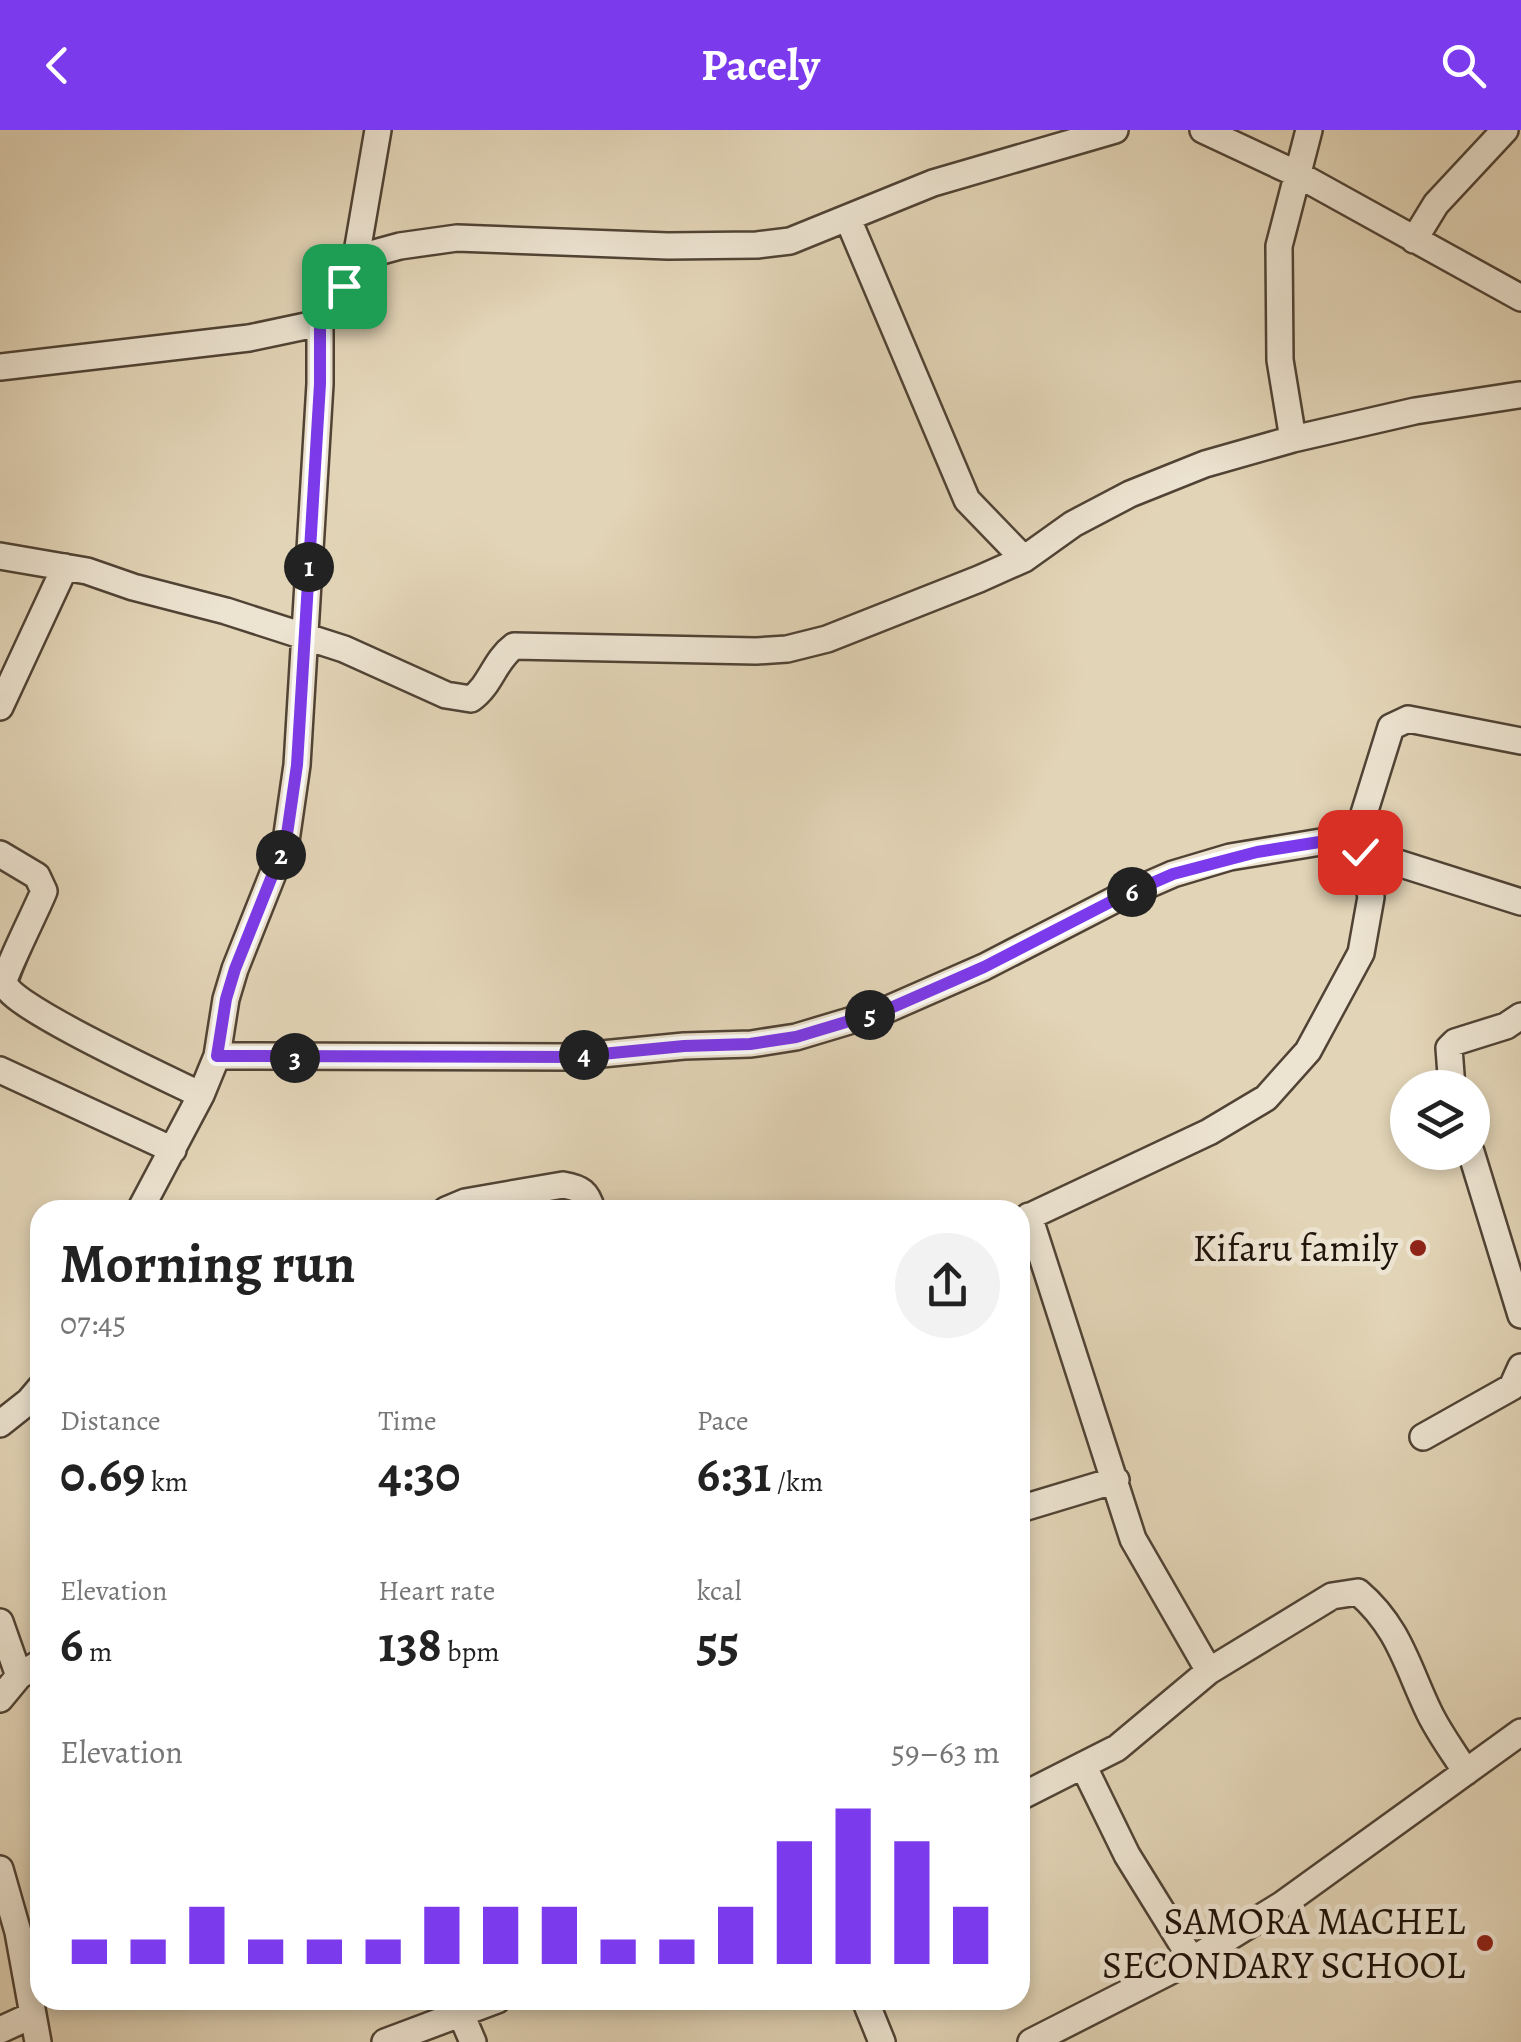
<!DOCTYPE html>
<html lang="en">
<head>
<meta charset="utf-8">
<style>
  :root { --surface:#fff; --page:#f2f2f2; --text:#222; --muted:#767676; --accent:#7c3aed }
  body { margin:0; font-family:Alegreya,serif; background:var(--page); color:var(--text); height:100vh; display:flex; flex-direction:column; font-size:38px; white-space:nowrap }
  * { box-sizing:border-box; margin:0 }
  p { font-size:32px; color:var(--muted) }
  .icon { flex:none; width:55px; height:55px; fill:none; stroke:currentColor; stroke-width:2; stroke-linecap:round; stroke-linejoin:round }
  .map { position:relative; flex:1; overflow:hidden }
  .side { position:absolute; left:30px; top:1070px; width:1000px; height:810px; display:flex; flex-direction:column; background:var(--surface); border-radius:30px; box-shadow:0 5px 15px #0003 }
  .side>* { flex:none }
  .tools { position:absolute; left:1390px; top:940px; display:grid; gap:20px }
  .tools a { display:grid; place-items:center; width:100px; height:100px; border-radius:50%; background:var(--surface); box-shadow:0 5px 15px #0003; font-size:50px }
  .pin { position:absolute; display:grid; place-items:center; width:85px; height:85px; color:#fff; margin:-42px; border-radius:20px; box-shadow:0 5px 15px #0006 }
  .km { position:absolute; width:50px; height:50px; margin:-25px; border-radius:50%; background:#222; color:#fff; font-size:28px; line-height:50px; text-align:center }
  .round { display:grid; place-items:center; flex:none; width:105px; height:105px; border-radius:52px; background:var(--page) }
  .overview { display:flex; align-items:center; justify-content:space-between; height:170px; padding:0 30px }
  h1 { font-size:55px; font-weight:600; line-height:75px }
  .figures { display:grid; grid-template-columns:repeat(3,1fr); gap:15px; height:170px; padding:10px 30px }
  .figures div { display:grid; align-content:center }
  .figures b { font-size:50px; font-weight:600 }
  .figures small { font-size:28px; font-weight:400 }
  .figures p { font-size:28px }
  .chart { height:280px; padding:20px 30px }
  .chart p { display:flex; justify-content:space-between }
  .chart svg { width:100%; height:180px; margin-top:10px; stroke:var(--accent); stroke-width:6 }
  header { display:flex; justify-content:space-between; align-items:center; height:130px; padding:0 30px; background:var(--accent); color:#fff; font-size:45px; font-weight:600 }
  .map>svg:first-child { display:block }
</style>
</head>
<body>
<header><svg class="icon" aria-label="back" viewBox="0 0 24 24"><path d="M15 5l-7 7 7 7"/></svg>Pacely<svg class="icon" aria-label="search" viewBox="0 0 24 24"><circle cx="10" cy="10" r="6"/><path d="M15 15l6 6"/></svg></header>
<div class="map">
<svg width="1521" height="1912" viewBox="0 0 1521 1912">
  <rect width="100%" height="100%" fill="#e2d4b6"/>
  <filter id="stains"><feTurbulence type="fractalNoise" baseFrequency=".002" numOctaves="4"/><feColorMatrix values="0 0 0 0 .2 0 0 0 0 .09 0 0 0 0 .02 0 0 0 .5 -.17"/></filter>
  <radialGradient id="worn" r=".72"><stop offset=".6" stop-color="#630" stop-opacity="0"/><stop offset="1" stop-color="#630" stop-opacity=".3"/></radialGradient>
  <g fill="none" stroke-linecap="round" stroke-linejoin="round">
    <defs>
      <path id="minor" d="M1203,0L1297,44L1521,168
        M848,89L967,370L1024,429
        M1414,110L1436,74L1505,0
        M356,128L400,116L457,108L668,116L757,115L790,111L933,53L1115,0
        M0,237L249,208L320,193L344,155L356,128L378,0
        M1293,309L1415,281L1519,265
        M0,426L87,441L133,457L226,481L344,519L446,565L471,569C491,555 494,531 514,516L756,521L787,519L827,509L979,449L1024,429L1073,394L1130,364L1205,334L1293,309L1280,230L1279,116L1309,0
        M0,577L65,437
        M1360,721L1521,772
        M0,724L37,746L44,761C38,777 3,845 5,854C9,876 173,951 201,965
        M217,926L571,927L684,916L751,914L796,907L886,880L984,837L1118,768L1173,744L1230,727L1357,706
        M0,940L173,1020
        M1452,958L1449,918L1455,912L1506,896L1521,886
        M1471,1022L1521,1185
        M140,1080L201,965L217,926L226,869L235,839L286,711L297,635L320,254V193
        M446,1080L465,1072L563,1055C581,1058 587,1062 592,1080
        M1029,1086L1133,1409L1209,1541
        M1020,1091L1209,1002L1266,968L1308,921L1361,823L1371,767L1357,706L1391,597L1408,589L1521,611
        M0,1294L29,1271L40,1258
        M1423,1307L1512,1257L1521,1237
        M1020,1379L1116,1350
        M0,1492L19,1546
        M0,1569L19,1546L40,1533
        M1083,1635L1127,1725L1192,1830
        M1020,1667L1117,1618L1209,1541L1332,1466L1358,1462C1399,1497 1407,1536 1429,1582C1439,1603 1454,1623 1466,1642
        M0,1739L18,1802L38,1912
        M865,1870L882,1912
        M461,1884L473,1912
        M0,1900L33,1885
        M385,1912L497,1870
        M1031,1912L1192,1830L1283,1774L1521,1602"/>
    </defs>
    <!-- minor casing -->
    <use href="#minor" stroke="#504335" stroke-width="30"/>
    <!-- minor -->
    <use href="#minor" stroke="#ece3d0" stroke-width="25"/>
  </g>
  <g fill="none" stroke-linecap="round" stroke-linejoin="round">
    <defs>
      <path id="route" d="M344,156L320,192V254L297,635L286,711L235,839L226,869L217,926L571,927L684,916L750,914L796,907L886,880L984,837L1118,768L1173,744L1257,722L1357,706L1360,722"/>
    </defs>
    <!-- route casing -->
    <use href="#route" stroke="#fff" stroke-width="20"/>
    <!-- route -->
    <use href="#route" stroke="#7c3aed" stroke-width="12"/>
  </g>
  <!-- markers -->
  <g fill="#8f2418" stroke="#ece3d0" stroke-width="4">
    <circle cx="1418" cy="1118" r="10"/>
    <circle cx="1485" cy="1813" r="10"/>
  </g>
  <g text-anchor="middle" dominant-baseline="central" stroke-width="10" stroke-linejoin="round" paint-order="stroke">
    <!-- poi labels -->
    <g font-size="38" fill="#20130a" stroke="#ece3d0" text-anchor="end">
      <text x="1398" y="1118">Kifaru family</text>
      <text x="1465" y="1791">SAMORA MACHEL<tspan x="1465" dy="44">SECONDARY SCHOOL</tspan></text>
    </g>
  </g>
  <rect width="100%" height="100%" filter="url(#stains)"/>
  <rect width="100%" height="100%" fill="url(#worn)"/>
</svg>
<div class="tools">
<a><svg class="icon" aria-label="layers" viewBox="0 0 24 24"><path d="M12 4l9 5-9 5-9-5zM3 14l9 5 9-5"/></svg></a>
</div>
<div class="pin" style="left:344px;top:156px;background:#1e9e55"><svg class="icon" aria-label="arrive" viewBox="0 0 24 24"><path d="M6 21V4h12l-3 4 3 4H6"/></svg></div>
<div class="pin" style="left:1360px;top:722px;background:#d93025"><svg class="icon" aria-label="check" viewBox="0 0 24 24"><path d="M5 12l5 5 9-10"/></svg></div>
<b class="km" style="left:309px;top:437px">1</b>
<b class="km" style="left:281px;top:725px">2</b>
<b class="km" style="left:295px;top:928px">3</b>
<b class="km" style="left:584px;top:925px">4</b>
<b class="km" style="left:870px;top:885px">5</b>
<b class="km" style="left:1132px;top:762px">6</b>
<section class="side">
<div class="overview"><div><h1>Morning run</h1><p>07:45</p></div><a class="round"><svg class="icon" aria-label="share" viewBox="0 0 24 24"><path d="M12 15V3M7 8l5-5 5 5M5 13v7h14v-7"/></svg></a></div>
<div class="figures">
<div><p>Distance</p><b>0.69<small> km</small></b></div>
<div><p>Time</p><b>4:30</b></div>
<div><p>Pace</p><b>6:31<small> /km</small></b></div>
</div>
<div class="figures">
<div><p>Elevation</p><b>6<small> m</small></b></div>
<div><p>Heart rate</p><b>138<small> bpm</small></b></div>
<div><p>kcal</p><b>55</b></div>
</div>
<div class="chart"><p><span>Elevation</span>59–63 m</p>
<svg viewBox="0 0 160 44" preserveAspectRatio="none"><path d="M5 44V38M15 44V38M25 44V30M35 44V38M45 44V38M55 44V38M65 44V30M75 44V30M85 44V30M95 44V38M105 44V38M115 44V30M125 44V14M135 44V6M145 44V14M155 44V30"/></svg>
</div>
</section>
</div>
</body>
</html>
